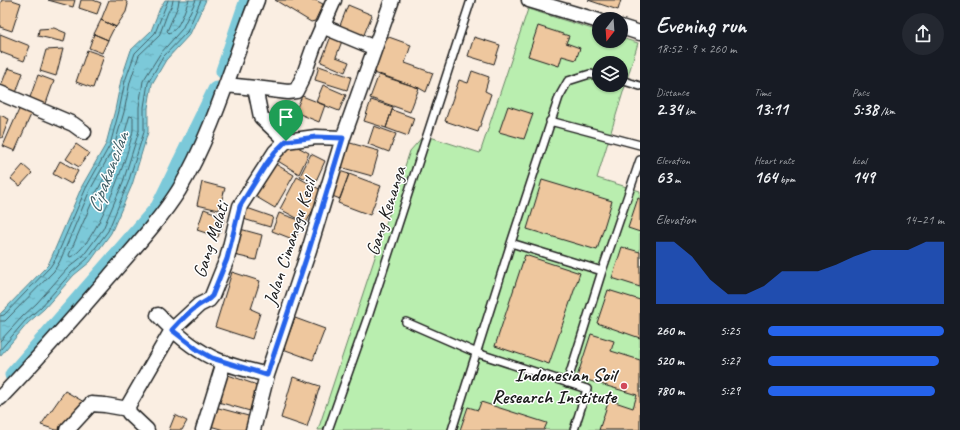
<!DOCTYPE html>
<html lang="en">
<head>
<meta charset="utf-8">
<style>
  :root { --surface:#171b24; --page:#242831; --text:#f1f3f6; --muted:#9ea1a6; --accent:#2563eb }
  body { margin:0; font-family:Caveat,sans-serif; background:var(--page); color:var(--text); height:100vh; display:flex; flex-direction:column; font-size:15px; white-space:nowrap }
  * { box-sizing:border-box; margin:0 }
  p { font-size:13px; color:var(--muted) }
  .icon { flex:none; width:22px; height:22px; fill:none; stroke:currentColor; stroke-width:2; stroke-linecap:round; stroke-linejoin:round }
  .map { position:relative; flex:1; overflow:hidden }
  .panel { display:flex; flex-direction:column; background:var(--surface); width:320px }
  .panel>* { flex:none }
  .needle { width:26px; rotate:197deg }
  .controls { position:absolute; left:592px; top:12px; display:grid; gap:8px }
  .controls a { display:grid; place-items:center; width:36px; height:36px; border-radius:50%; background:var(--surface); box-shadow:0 1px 3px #0004; font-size:20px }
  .pin { position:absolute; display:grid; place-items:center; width:34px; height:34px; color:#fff; margin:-41px -17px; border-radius:50% 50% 50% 0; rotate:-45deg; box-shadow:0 0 4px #0007 }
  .pin .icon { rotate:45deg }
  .round { display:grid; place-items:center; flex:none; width:42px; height:42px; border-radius:21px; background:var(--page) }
  .headline { display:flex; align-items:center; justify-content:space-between; height:68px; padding:0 16px }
  h1 { font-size:22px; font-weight:600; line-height:30px }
  .metrics { display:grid; grid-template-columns:repeat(3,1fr); gap:6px; height:68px; padding:4px 16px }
  .metrics div { display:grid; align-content:center }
  .metrics b { font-size:17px; font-weight:600 }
  .metrics small { font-size:11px; font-weight:400 }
  .metrics p { font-size:11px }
  .chart { height:112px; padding:8px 16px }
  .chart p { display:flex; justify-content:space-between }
  .chart svg { width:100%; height:72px; margin-top:4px; fill:var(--accent); opacity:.7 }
  ul { padding:0 16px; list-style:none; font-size:13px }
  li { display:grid; grid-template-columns:64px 48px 1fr; align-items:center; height:30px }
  li i { height:10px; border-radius:5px; background:var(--accent) }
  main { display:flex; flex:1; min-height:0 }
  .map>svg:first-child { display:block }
</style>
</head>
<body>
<main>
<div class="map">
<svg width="640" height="430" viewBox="0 0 640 430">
  <defs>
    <pattern id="water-ripples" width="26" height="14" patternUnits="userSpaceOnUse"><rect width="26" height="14" fill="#7bc9d9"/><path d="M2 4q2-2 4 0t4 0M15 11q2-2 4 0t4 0" fill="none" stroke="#6aacba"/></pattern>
  </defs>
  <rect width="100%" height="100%" fill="#faeee2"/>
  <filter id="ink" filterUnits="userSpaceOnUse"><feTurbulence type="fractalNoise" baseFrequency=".025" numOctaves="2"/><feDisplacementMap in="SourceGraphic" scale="8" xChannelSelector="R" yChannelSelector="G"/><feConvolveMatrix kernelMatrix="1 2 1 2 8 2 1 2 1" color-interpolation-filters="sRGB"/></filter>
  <g filter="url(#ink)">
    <!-- green -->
    <path fill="#b9eeaf" stroke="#6a8566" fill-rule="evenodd" d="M528,9L599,31V41H621V38L638,43L597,178L640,191V430H318L410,151L424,135L480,153ZM599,63H621V85H599Z"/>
    <!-- water -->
    <path fill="url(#water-ripples)" stroke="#55848d" d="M165,0H206L190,34L166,60L152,84L148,108V132L132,185L111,233L90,262L74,275L44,309L28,323L0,356V314L48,265L52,256L82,186L106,144L115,110L121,80L131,50L151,31L160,8Z"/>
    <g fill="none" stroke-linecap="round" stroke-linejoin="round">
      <!-- shore -->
      <path stroke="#426168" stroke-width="1" d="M179,0L178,6L167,31L169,33C180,29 184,11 189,0
        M130,116L133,117C133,121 133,126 133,130C129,155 95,249 70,257L69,255L96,193L120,149Z
        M0,316L4,315L50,267L56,258L86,188L110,145L119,111L125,81L135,53L155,33L168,0
        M0,321H5L8,318L54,271L60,261L90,190L114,147L124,112L130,82L139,55L159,36L168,12L172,5L173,0
        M0,341L22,317L37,303L67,269L83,256L103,229L123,182L139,131V107L143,81L160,54L182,29L196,0
        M0,350L25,321L41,307L71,273L87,259L108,231L128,183L144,132V107L148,83L163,57L187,32L201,0"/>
      <!-- canal -->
      <path stroke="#7bc9d9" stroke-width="17" d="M224,71L248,0
        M13,375L159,207L216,90"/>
    </g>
    <!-- building -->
    <path fill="#eec79e" stroke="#1c1c1c" d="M2,0H12L21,3L12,31L0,27V4Z
      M48,0H75L73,7Z
      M81,0H93L101,3L97,14L79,8Z
      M109,0H125L128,4L126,12L116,27L101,20Z
      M275,0H315L323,4L315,21L311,22Z
      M588,0H621L618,10Z
      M348,5L372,15L363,37L339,28Z
      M101,20L116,27L113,30L108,40L94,34Z
      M538,26L569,36L566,43L580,48L576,60L562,56L559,66L528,56Z
      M54,28L66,33L64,42L38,36L39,29Z
      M0,34L30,46L24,61L0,52Z
      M94,34L108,40L102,53L89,48Z
      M331,36L342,41L336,57L349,62L345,72L321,62Z
      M386,36L411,45L405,63L433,73L426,92L419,88L373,73Z
      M474,37L500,45L494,64L468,56Z
      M63,49L56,76L40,71L46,50Z
      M87,50L104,56L93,88L76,82Z
      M319,66L351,77L347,90L315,80Z
      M8,68L23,73L16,93L0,88Z
      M472,71L489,77L485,91L491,94L478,132L445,121L459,80L468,83Z
      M379,74L419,88L410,112L370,98Z
      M38,75L54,81L44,109L28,103Z
      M323,85L346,95L339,111L316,102Z
      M302,96L325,105L319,122L295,112Z
      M371,100L393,107L386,128L364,121Z
      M21,105L33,110L15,151L3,146Z
      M508,106L533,114L524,139L499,132Z
      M392,110L414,118L408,136L386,128Z
      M0,115L9,119L2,138L0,137Z
      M374,126L396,134L389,152L368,144Z
      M343,141L379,151L372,176L336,166Z
      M76,144L89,153L79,167L66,159Z
      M294,145L309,153L299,174L273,158Z
      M311,154L325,161L315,183L300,176Z
      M60,161L78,171L71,184L53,174Z
      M272,162L294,175L275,208L253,195Z
      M23,165L32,173L20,186L11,179Z
      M336,170L349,174L340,199L327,194Z
      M349,174L381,186L370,215L338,203Z
      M297,177L323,191L306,223L280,209Z
      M542,180L612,201L597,250L527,229Z
      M202,182L225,188L219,210L197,205Z
      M638,198L640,199V232L628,228Z
      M244,207L273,217L270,227L240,218Z
      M204,209L225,217L218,237L197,230Z
      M279,213L302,221L295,240L272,231Z
      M240,229L262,235L256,260L234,255Z
      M622,247L640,252V287L612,278Z
      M525,255L580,273L549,364L495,346Z
      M232,272L260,281L251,309L260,313L252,339L215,327Z
      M608,290L640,300V338L597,323Z
      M295,318L325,329L313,360L283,349Z
      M591,334L614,341L611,351L640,360V430H599L609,400L633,408L637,395L577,377Z
      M228,375L257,385L250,411L218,402Z
      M293,377L320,386L307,427L281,418Z
      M65,391L84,402L65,430H56L41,425Z
      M481,402L547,423L544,430H460L468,407L478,410Z
      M215,407L252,417L248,430H224L210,426Z
      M175,415L187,421L182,430H169Z"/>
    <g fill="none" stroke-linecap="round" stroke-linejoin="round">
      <defs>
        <path id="service" d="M621,80L640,86
          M550,121L640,145
          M511,243L559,97L568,81L590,74L599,76
          M406,322L477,353L587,389L574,430
          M567,383L602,271L640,160
          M328,430L369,314L471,0
          M452,430L511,243L602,271"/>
        <path id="minor" d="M529,0L599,21
          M322,26L375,48
          M621,27L640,33
          M226,85L255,88L261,117L286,141
          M255,88L288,92L296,91L303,77L314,46L334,0
          M0,93L73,124L84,132
          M158,315C173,331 191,347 211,357C227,366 250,370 267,375
          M0,398C38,359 73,318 109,277C133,249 160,220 179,190C214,131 232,63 257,0
          M67,430L91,404L105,405L128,409
          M147,430L129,413L128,406L172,330L199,305L209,300L212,296L227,259L240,206L275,152L286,141L316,137L343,138
          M203,430L224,362
          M253,430L267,375L309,250L343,138L392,0"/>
      </defs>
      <!-- service casing -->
      <use href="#service" stroke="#1c1c1c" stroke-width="10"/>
      <!-- minor casing -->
      <use href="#minor" stroke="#1c1c1c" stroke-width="17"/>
      <!-- service -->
      <use href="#service" stroke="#fff" stroke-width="7"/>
      <!-- minor -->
      <use href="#minor" stroke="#fff" stroke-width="14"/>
    </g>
  </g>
  <g fill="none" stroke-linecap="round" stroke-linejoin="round" filter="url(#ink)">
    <defs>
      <path id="route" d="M316,137L343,138L309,250L267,375L212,358L198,350L172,330C180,321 189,312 199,305C204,302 208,301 212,296L227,259L240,206L265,166L275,152L286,141Z"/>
    </defs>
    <!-- route casing -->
    <use href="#route" stroke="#fff" stroke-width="8"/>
    <!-- route -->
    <use href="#route" stroke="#2563eb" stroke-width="5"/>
  </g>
  <!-- markers -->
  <circle fill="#d1495b" stroke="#fff" stroke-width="1.5" cx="624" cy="386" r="4"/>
  <g text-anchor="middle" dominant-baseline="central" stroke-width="3" stroke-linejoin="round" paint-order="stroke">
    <!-- street labels -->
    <g font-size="19" fill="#1c1c1c" stroke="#fff">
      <text transform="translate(386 211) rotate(-72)">Gang Kenanga</text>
      <text transform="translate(211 240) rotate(-72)">Gang Melati</text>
      <text transform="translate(290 242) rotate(-72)">Jalan Cimanggu Kecil</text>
    </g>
    <!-- poi labels -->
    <g font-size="19" font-weight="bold" fill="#1c1c1c" stroke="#fff" text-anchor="end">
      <text x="616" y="375">Indonesian Soil<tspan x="616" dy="22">Research Institute</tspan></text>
    </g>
    <!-- water labels -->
    <g font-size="20" font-style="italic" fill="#426168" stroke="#fff">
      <text transform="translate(108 172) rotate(-69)">Cipakancilan</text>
    </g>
  </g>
</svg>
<div class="controls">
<a><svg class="needle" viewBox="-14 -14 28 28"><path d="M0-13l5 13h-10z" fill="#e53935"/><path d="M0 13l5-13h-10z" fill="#9ea1a6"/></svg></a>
<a><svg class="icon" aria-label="layers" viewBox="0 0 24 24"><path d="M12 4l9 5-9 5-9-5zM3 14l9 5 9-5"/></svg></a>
</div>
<div class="pin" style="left:286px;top:141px;background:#1e9e55"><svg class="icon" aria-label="arrive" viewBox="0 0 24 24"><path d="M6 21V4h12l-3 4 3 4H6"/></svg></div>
</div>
<section class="panel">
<div class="headline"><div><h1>Evening run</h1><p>18:52 · 9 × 260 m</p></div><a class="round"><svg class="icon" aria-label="share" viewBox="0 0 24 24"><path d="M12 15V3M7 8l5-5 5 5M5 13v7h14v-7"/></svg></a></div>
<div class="metrics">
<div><p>Distance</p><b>2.34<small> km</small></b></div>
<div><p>Time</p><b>13:11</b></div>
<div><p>Pace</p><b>5:38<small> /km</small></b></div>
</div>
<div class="metrics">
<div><p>Elevation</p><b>63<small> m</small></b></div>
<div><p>Heart rate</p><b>164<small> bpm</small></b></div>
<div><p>kcal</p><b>149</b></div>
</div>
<div class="chart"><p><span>Elevation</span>14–21 m</p>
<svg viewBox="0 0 160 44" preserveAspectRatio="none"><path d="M0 44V6L10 6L20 15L30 29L40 38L50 38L60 33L70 24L80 24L90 24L100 20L110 15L120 11L130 11L140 11L150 6L160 6V44z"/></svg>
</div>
<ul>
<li><b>260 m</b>5:25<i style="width:100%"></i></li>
<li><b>520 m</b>5:27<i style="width:97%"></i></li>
<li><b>780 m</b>5:29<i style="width:95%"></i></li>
</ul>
</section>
</main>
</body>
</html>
